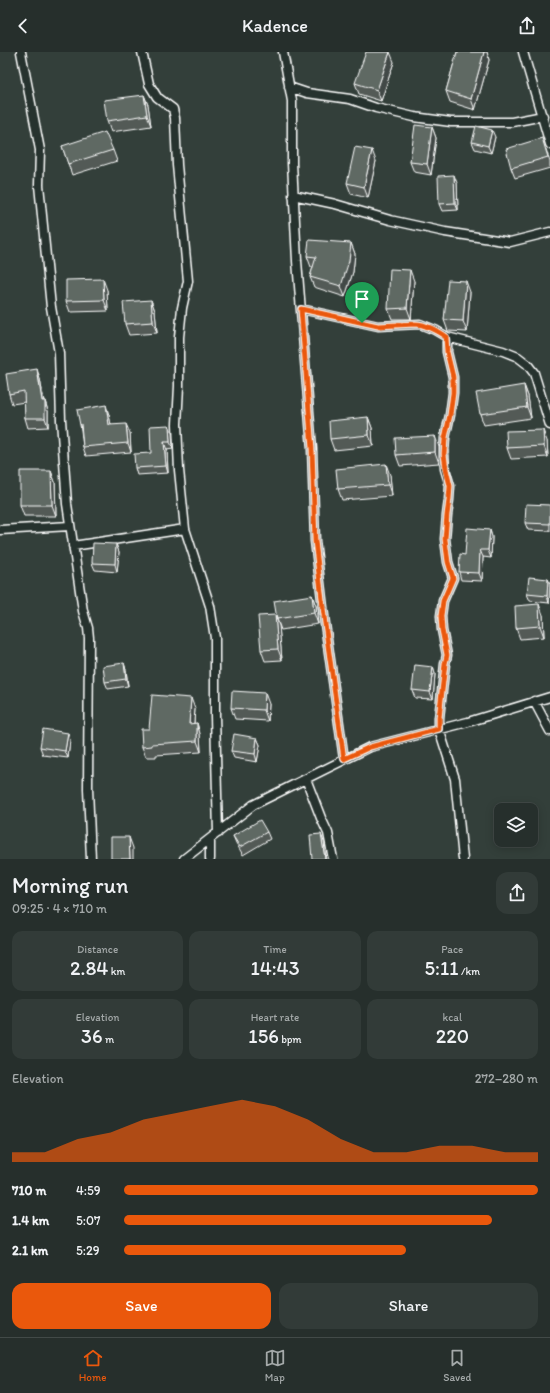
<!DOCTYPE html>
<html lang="en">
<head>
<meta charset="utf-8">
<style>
  :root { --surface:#262f2c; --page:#323b38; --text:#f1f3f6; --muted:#a4a9a9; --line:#424a48; --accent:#ea580c }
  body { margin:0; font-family:Itim,sans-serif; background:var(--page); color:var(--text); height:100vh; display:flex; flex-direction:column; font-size:15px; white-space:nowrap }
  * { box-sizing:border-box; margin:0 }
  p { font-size:13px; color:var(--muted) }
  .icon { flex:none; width:22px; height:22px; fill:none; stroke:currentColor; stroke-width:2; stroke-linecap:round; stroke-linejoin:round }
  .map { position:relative; height:807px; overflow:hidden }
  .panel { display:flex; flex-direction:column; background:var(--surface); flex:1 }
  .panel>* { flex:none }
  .tools { position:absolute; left:494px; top:751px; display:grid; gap:8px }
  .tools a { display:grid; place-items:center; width:44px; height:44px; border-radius:8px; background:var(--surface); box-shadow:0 2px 10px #0003,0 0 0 1px var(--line); font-size:20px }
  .pin { position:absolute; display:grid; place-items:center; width:34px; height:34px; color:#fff; margin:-41px -17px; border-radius:50% 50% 50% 0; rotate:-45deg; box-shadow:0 0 4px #0007 }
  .pin .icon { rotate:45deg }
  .round { display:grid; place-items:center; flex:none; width:42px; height:42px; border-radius:12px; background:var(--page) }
  .head { display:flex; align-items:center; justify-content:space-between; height:68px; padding:0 12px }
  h1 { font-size:22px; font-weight:600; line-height:30px }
  .stats { display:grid; grid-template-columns:repeat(3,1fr); gap:6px; height:68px; padding:4px 12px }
  .stats div { display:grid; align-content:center; border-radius:10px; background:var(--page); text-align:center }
  .stats b { font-size:20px; font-weight:600 }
  .stats small { font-size:11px; font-weight:400 }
  .stats p { font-size:11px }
  .chart { height:112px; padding:8px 12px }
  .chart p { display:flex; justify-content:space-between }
  .chart svg { width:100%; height:72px; margin-top:4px; fill:var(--accent); opacity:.7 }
  .button { display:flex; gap:8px; margin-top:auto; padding:8px 12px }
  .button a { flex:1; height:46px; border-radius:12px; background:var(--accent); color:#fff; font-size:16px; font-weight:600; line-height:46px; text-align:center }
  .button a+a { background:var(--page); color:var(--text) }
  ul { padding:0 12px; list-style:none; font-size:13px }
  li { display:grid; grid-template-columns:64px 48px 1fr; align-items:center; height:30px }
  li i { height:10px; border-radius:5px; background:var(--accent) }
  header { display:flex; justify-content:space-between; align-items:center; height:52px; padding:0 12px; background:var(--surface); font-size:18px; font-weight:600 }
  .tabs { display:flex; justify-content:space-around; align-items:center; height:56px; border-top:1px solid var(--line); background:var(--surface); font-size:11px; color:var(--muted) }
  .tabs a { display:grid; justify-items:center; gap:2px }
  .tabs .selected { color:var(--accent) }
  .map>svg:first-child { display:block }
</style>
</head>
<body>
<header><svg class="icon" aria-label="back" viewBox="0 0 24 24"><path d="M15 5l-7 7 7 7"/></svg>Kadence<svg class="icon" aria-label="share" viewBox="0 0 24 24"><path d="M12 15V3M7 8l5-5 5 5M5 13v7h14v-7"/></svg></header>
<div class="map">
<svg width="550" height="807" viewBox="0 0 550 807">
  <rect width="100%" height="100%" fill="#333f3a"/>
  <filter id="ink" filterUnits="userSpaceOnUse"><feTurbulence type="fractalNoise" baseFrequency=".025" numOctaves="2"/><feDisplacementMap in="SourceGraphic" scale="8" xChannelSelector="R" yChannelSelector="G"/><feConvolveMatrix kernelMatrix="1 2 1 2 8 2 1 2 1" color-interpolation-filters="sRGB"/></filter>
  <g filter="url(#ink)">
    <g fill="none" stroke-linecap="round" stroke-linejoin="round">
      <defs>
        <path id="minor" d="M21,0L40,98L39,133L51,255L59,301L61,368L67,452L83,559L88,576L89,586L88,737L91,807
          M142,0L149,32L157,45L173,57L175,66L177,113L188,229L182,256L179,285V334L177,372L179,418L185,477L210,554L215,586V663L218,781
          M283,0L292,49V111L297,209L312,397L315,489L325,572L344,707
          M523,0L550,92
          M289,35L307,41L350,47L376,56L414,65L451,70H512L543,64
          M293,143L335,152L390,168L445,180L510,190L550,180
          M301,257L378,274L420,272L435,278L447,285L503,299L518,305L527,312L534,321L550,373
          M447,285V300L453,325V341L450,363L445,386L444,402L445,417L450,434L449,448L447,463L445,487L448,510L453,526L443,549L441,564L442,578L447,603L445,612L439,666V677L455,727L463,807
          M0,478L70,474
          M73,494L185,477
          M534,649L550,679
          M306,727L321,766L328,781L333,807
          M210,787V807
          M184,807L253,753L370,695L468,670L550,645"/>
      </defs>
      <!-- minor casing -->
      <use href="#minor" stroke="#fff" stroke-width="11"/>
      <!-- minor -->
      <use href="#minor" stroke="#26332d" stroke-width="8"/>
    </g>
    <!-- wall -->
    <path fill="#525a56" stroke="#fff" d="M457,0H487L489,8L475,58L450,50L446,39Z
      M394,10L381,49L359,42L355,31Z
      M144,43L148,53L151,74L111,80L107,69Z
      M432,75L436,86L431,123L414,120L410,110Z
      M495,85L491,101L475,97L472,90Z
      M62,94L113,98L117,109L72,123Z
      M546,97L550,110V116L515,126L511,116Z
      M376,109L368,146L351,142L347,131Z
      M457,131L458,158L442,159L439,152Z
      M351,191L355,202L353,220L345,245L314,235L310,225L313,215H311L307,204Z
      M414,229L411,267H392L388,257Z
      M107,238L108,259L70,260L66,249Z
      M470,240L467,280L448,279L444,268Z
      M151,248L155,259L157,281L129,283L125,272Z
      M40,327L44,349H45L48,359V375L28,376L25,366V350L12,352L9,342Z
      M524,333L528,344L531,366L484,373L480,362Z
      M109,363L111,373L130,381L131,400L86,404L83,395L81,378L80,373Z
      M368,365L372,376L373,394L334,398L330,387Z
      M169,373L172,381L173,397L167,398L168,421L137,423L135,416L151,401Z
      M547,389L548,405L511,407L507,396Z
      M439,395V411L400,414L396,403Z
      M51,419L55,430L56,464H24L20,453Z
      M390,423L392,444L342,448L338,437Z
      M550,453V479L528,478L525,471Z
      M490,478L492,485L491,506L483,505L482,529L461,528L459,520L465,503Z
      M116,492L119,500L117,520L95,518L92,511Z
      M548,527L550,532L549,551L530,549L527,542Z
      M312,543L316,554L318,572L281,578L277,567Z
      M543,563L544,585L520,587L516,576Z
      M279,574L282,608L265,609L261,598Z
      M124,611L126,618L128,634L108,637L105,630Z
      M433,615L435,622L433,647L415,646L412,638Z
      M269,652L268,669L235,667L231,656Z
      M195,657L194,672L197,671L200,682L201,700L156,703V705H146L142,695L149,677Z
      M257,686L260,693L257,710L234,706L231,699Z
      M70,688L68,706L43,703L40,695Z
      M267,780L270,787L243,803L236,791L233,784Z"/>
    <!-- shaded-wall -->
    <path fill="#424a46" stroke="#fff" d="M390,0L394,10L381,49L377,38Z
      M484,0H487L489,8L475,58L471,47Z
      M144,43L148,53L151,74L147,63Z
      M432,75L436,86L431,123L427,112Z
      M492,78L495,85L491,101L488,94Z
      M372,98L376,109L368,146L364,135Z
      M454,123L457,131L458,158L455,151Z
      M351,191L355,202L353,220L345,245L341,234Z
      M410,218L414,229L411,267L407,256Z
      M103,227L107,238L108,259L104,248Z
      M466,229L470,240L467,280L463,269Z
      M151,248L155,259L157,281L153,270Z
      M37,317L40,327L45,356V349L48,359V375L45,366Z
      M524,333L528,344L531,366L527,355Z
      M106,353L109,363L113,383L109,373Z
      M368,365L372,376L373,394L369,383Z
      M126,372L130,381L131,400L128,391Z
      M169,373L172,381L173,397L170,390Z
      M543,378L547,389L548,405L544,394Z
      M435,384L439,395V411L435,400Z
      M164,390L167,398L168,421L166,414Z
      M386,412L390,423L392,444L388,433Z
      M51,419L55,430L56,464L52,453Z
      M490,478L492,485L491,506L488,498Z
      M116,492L119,500L117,520L115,512Z
      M480,498L483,505L482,529L479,521Z
      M548,527L550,532L549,551L547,544Z
      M312,543L316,554L318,572L314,561Z
      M539,552L543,563L544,585L540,574Z
      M275,563L279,574L282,608L278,597Z
      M124,611L126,618L128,634L126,627Z
      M433,615L435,622L433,647L430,640Z
      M265,641L269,652L268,669L264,658Z
      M191,646L195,657L193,683L189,672Z
      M197,671L200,682L201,700L197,689Z
      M68,681L70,688L68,706L65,699Z
      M257,686L260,693L257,710L255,702Z
      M321,782L324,790L326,807H325Z
      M129,785L133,796V807H130Z"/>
    <!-- building -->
    <path fill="#5f6964" stroke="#fff" d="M366,0H390L377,38L355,31Z
      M457,0H484L471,47L446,39Z
      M144,43L147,63L107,69L104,48Z
      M415,73L432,75L427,112L410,110Z
      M476,74L492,78L488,94L472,90Z
      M105,80L113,98L68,112L62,94Z
      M542,86L548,105L511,116L506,97Z
      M355,95L372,98L364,135L347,131Z
      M454,123L455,151L439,152L438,124Z
      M309,188L351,191L349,209L341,234L310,225L316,205L307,204Z
      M390,217L410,218L407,256L388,257Z
      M103,227L104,248L66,249V228Z
      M448,228L466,229L463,269L444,268Z
      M151,248L153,270L125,272L123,250Z
      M37,317L42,349H45V366H25L24,339L9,342L6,322Z
      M524,333L527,355L480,362L476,341Z
      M106,353L109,373L126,372L128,391L83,395L81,372L80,373L77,358Z
      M368,365L369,383L330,387L329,369Z
      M169,373L170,390H164L166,414L135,416L134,402L151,401L150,374Z
      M543,378L544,394L507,396L506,379Z
      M435,384V400L396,403L395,386Z
      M386,412L388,433L338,437L336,417Z
      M20,419H51L52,453H20Z
      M526,452L550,453V472L525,471Z
      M467,476L490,478L488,498H480L479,521L459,520L460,502L465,503Z
      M93,491L116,492L115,512L92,511Z
      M529,525L548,527L547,544L527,542Z
      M312,543L314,561L277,567L274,549Z
      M539,552L540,574L516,576L515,554Z
      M275,563L278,597L261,598L258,564Z
      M124,611L126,627L105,630L103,614Z
      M415,613L433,615L430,640L412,638Z
      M232,639L265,641L264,658L231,656Z
      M152,643L191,646L189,672L197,671V689L152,692V694L142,695L141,677H149Z
      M43,677L68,681L65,699L40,695Z
      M234,682L257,686L255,702L231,699Z
      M260,768L267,780L240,795L233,784Z
      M321,782L325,807H312L310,783Z
      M111,785H129L130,807H111Z"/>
  </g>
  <g fill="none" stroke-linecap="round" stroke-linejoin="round" filter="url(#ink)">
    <defs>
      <path id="route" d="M301,257L378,274L415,272C426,272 437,279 446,285L447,300L453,325V341L450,363L445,386L444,402L446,417L450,434L449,448L447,463L445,487L448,510L453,526L443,549L441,564L442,578L447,603L445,612L439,666V677L370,695L344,707L325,572L315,489L312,397Z"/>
    </defs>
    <!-- route casing -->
    <use href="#route" stroke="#fff" stroke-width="8"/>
    <!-- route -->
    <use href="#route" stroke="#ea580c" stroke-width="5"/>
  </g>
</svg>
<div class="tools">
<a><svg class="icon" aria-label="layers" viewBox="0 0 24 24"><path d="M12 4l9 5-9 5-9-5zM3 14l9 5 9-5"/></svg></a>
</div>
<div class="pin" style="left:362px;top:271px;background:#1e9e55"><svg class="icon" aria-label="arrive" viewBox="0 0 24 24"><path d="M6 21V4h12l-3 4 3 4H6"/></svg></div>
</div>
<section class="panel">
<div class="head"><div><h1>Morning run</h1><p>09:25 · 4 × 710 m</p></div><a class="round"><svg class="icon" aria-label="share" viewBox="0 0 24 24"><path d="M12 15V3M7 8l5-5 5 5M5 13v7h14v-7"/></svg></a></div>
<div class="stats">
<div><p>Distance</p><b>2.84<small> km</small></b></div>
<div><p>Time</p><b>14:43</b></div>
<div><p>Pace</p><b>5:11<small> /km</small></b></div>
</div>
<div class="stats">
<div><p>Elevation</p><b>36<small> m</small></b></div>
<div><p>Heart rate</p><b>156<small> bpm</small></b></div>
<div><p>kcal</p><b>220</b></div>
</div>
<div class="chart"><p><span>Elevation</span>272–280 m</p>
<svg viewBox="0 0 160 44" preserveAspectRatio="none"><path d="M0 44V38L10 38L20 30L30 26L40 18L50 14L60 10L70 6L80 10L90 18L100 30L110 38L120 38L130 34L140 34L150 38L160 38V44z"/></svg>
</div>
<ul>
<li><b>710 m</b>4:59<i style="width:100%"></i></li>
<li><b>1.4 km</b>5:07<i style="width:89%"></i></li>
<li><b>2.1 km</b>5:29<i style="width:68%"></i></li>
</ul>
<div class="button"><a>Save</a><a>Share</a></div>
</section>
<nav class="tabs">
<a class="selected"><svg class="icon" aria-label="home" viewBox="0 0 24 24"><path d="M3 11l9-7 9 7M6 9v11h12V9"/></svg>Home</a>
<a><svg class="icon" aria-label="map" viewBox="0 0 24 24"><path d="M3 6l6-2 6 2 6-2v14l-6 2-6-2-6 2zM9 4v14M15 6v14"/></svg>Map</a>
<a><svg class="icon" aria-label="saved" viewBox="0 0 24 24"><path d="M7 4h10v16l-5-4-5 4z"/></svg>Saved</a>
</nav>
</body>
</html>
